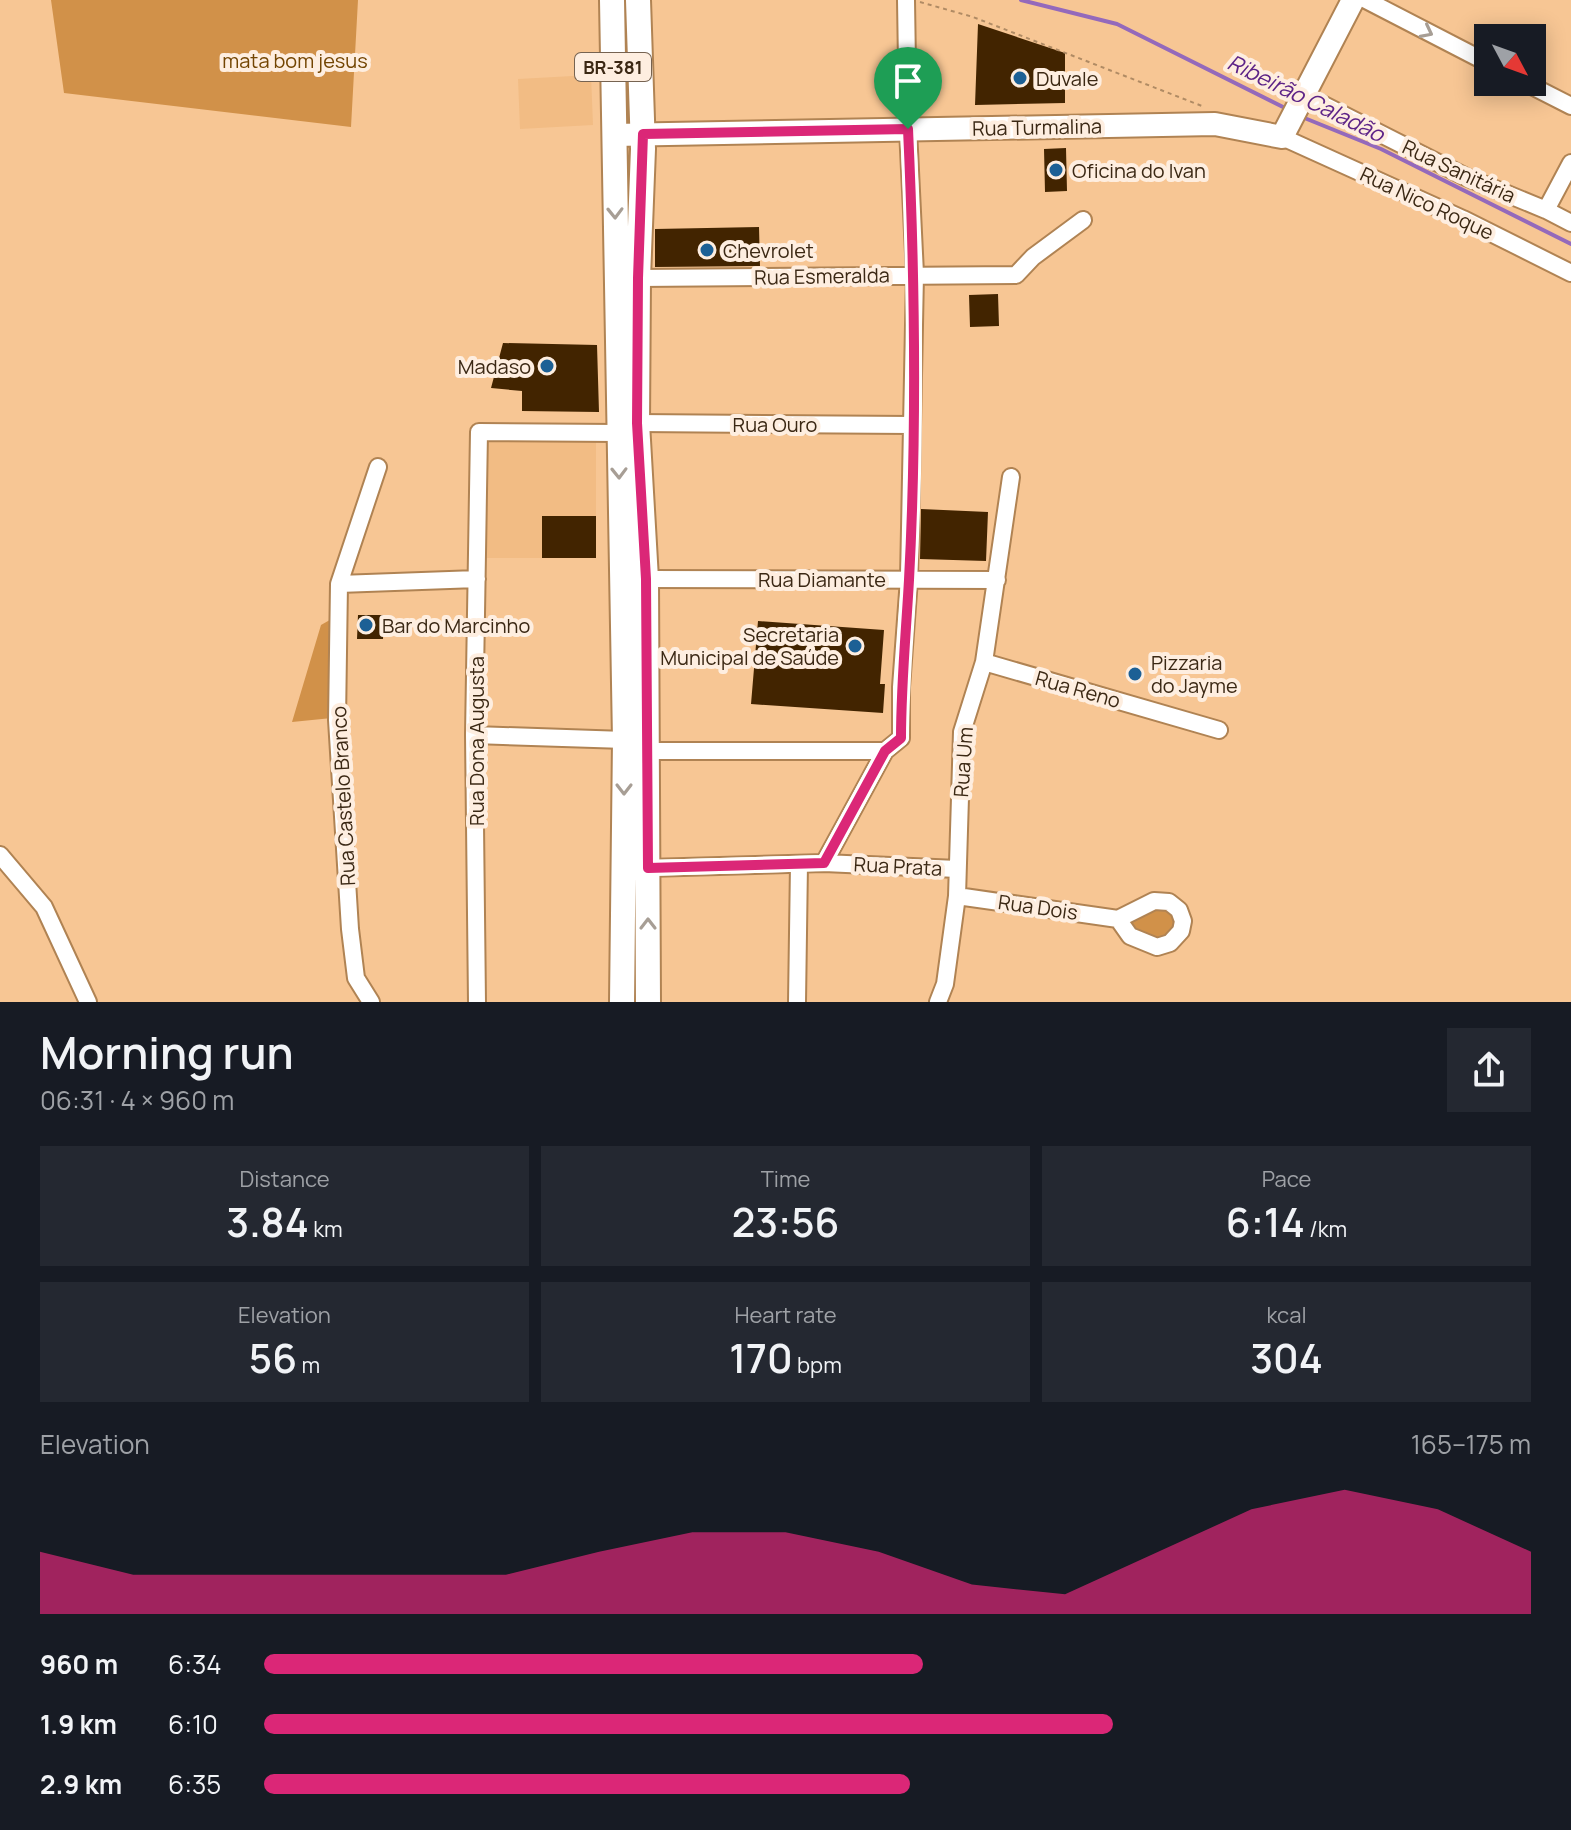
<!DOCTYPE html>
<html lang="en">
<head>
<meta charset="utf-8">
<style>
  :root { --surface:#171b24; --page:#242831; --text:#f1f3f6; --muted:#9ea1a6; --accent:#db2777 }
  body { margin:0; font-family:Manrope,sans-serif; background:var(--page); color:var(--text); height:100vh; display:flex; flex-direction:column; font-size:30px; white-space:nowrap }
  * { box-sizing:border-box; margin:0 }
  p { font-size:26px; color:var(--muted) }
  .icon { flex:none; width:44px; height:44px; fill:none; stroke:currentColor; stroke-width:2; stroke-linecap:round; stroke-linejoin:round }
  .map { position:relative; height:1002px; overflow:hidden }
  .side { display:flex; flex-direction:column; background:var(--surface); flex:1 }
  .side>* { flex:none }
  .needle { width:52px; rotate:131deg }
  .tools { position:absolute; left:1474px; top:24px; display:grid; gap:16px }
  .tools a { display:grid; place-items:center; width:72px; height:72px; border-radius:0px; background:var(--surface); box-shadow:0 4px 20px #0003; font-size:40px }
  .pin { position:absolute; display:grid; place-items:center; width:68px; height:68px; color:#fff; margin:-82px -34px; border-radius:50% 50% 50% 0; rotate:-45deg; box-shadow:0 0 8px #0007 }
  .pin .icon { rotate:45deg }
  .round { display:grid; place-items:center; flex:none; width:84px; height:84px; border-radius:0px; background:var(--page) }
  .head { display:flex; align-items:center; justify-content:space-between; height:136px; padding:0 40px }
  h1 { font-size:44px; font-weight:600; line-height:60px }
  .metrics { display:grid; grid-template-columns:repeat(3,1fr); gap:12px; height:136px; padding:8px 40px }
  .metrics div { display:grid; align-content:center; border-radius:0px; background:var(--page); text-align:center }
  .metrics b { font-size:40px; font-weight:600 }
  .metrics small { font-size:22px; font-weight:400 }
  .metrics p { font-size:22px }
  .chart { height:224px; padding:16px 40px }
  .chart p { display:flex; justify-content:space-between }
  .chart svg { width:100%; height:144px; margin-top:8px; fill:var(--accent); opacity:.7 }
  ul { padding:0 40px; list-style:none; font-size:26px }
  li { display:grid; grid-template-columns:128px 96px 1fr; align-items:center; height:60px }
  li i { height:20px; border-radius:10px; background:var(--accent) }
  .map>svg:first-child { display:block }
</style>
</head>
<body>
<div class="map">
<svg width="1571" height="1002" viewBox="0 0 1571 1002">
  <rect width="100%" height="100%" fill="#f7c694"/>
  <!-- built -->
  <path fill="#f2bc84" d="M591,75L593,125L520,129L518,79Z
    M485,433H596V558H485Z"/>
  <!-- green -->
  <path fill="#d19149" d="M51,0H358L351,127L64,93Z
    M335,617L332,718L292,722L321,625Z
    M1156,905L1176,913L1177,929L1159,943L1146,940L1127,919Z"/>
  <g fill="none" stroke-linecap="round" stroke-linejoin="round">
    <!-- stream -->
    <path stroke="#9469bb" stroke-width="4" d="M1021,0L1117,24L1287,109
      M1302,117L1381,149L1571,244"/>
  </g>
  <!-- building -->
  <path fill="#422400" d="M978,24L1065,53V103L975,105Z
    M1066,148L1067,191L1045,192L1044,149Z
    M759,227L760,266L655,267V229Z
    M998,294L999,326L970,327L969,295Z
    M503,343L597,345L599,412L522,411V391L491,388Z
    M921,509L988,512L986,561L920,559Z
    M542,516H596V558H542Z
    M358,615H384L383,639H357Z
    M758,621L884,630L880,684H885L883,713L751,704Z"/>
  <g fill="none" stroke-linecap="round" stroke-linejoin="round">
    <defs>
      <path id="minor" d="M1366,0L1488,63
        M1524,82L1571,106
        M1304,95L1466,177L1546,210L1571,223
        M1282,137L1463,219L1571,273
        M1546,210L1571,163
        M638,278L1016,275L1033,257L1083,220
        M637,423L912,425
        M646,579L997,580
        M339,584L477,579
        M984,662L1219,730
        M474,735L625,740
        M647,751H885
        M0,855L44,907L88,1002
        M824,863L885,751L901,738V687L909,579L915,274L908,129L906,0
        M648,868L824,863L957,869
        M957,896L1118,919L1154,901L1169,902L1179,910L1183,921L1181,931L1170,943L1157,947L1130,936L1118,919
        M371,1002L356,978L350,929L337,720L339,584L378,467
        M477,1002L474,735L479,432L618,433
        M797,1002L799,864
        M938,1002L945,984L957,896L962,732L984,662L1011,477"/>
      <path id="secondary" d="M614,135L1215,124L1282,137L1353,0"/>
      <path id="primary" d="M612,0L625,740L622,1002
        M638,0L643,149L638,278L637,423L646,579L648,1002"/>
    </defs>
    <!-- minor casing -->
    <use href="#minor" stroke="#b08353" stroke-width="20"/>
    <!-- secondary casing -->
    <use href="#secondary" stroke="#b08353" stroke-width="26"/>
    <!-- primary casing -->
    <use href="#primary" stroke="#b08353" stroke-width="28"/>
    <!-- path -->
    <path stroke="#b08b64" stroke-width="2" stroke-dasharray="4 4" stroke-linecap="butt" d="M920,2L973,17L1202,106"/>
    <!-- minor -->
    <use href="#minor" stroke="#fff" stroke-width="16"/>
    <!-- secondary -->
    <use href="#secondary" stroke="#fff" stroke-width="22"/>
    <!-- primary -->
    <use href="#primary" stroke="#fff" stroke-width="24"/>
  </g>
  <!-- one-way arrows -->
  <defs><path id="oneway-chevron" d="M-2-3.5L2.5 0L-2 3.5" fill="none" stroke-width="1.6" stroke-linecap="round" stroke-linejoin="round" transform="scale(2)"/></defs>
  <g stroke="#a79e95">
    <use href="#oneway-chevron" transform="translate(1427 32) rotate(27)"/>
    <use href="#oneway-chevron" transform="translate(615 213) rotate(89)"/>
    <use href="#oneway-chevron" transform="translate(619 473) rotate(89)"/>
    <use href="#oneway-chevron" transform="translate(624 789) rotate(90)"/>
    <use href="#oneway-chevron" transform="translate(648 924) rotate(-90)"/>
  </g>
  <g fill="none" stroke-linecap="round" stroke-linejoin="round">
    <defs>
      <path id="route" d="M908,129C915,279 917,430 909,580C906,633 901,685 901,738L885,751L824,863L648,868L646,579L637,423L638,278L643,134Z"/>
    </defs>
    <!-- route casing -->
    <use href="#route" stroke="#fff" stroke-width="16"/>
    <!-- route -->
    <use href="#route" stroke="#db2777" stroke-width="10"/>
  </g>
  <!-- markers -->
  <g fill="#1c6095" stroke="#feeee0" stroke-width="3">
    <circle cx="1020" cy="78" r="8"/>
    <circle cx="1056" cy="170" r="8"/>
    <circle cx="707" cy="250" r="8"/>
    <circle cx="547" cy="366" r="8"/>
    <circle cx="366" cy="625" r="8"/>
    <circle cx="855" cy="646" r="8"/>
    <circle cx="1135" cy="674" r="8"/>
  </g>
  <g text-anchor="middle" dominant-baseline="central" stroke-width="8" stroke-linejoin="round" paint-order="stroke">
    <!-- shield labels -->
    <rect fill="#feeee0" stroke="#766351" stroke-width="2" x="575" y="53" width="76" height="28" rx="6"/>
    <g font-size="18" font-weight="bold" fill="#3b2814">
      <text x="613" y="67">BR-381</text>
    </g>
    <!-- park labels -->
    <g font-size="20" fill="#734502" stroke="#feeee0">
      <text x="295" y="60">mata bom jesus</text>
    </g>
    <!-- poi labels -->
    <g font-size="20" fill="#3b2814" stroke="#feeee0" text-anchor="start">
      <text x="1036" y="78">Duvale</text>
      <text x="1072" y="170">Oficina do Ivan</text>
      <text x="723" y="250">Chevrolet</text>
      <text x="531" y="366" text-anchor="end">Madaso</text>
      <text x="382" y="625">Bar do Marcinho</text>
      <text x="839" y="634" text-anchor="end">Secretaria<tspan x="839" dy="23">Municipal de Saúde</tspan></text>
      <text x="1151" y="662">Pizzaria<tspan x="1151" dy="23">do Jayme</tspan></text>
    </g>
    <!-- street labels -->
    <g font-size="20" fill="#3b2814" stroke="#feeee0">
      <text transform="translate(1037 127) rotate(-1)">Rua Turmalina</text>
      <text transform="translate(1459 171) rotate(25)">Rua Sanitária</text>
      <text transform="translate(1427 203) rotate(25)">Rua Nico Roque</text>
      <text transform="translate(822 276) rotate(-1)">Rua Esmeralda</text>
      <text x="775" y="424">Rua Ouro</text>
      <text x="822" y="579">Rua Diamante</text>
      <text transform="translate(1078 689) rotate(16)">Rua Reno</text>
      <text transform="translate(476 741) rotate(-90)">Rua Dona Augusta</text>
      <text transform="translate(963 762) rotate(-86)">Rua Um</text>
      <text transform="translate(343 796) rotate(-93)">Rua Castelo Branco</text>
      <text transform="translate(898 866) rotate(3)">Rua Prata</text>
      <text transform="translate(1038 907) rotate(8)">Rua Dois</text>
    </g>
    <!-- water labels -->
    <g font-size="22" font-style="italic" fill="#5d2387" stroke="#feeee0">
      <text transform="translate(1306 98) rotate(26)">Ribeirão Caladão</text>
    </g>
  </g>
</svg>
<div class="tools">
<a><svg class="needle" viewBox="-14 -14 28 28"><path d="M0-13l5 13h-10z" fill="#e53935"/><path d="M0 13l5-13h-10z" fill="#9ea1a6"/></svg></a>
</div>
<div class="pin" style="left:908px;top:129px;background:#1e9e55"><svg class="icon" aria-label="arrive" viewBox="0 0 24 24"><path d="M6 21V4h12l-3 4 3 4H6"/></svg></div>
</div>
<section class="side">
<div class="head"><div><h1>Morning run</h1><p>06:31 · 4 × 960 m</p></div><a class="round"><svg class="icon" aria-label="share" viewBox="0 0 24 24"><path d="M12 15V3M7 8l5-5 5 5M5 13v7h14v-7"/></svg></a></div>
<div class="metrics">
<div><p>Distance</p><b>3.84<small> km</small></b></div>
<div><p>Time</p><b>23:56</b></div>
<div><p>Pace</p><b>6:14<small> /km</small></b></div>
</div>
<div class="metrics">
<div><p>Elevation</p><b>56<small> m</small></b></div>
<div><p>Heart rate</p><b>170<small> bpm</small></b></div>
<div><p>kcal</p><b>304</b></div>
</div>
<div class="chart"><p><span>Elevation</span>165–175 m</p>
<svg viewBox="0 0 160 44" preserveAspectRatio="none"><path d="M0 44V25L10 32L20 32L30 32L40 32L50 32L60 25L70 19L80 19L90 25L100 35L110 38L120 25L130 12L140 6L150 12L160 25V44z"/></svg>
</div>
<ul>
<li><b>960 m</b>6:34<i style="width:52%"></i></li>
<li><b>1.9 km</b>6:10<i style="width:67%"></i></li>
<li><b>2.9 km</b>6:35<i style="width:51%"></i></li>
</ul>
</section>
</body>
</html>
